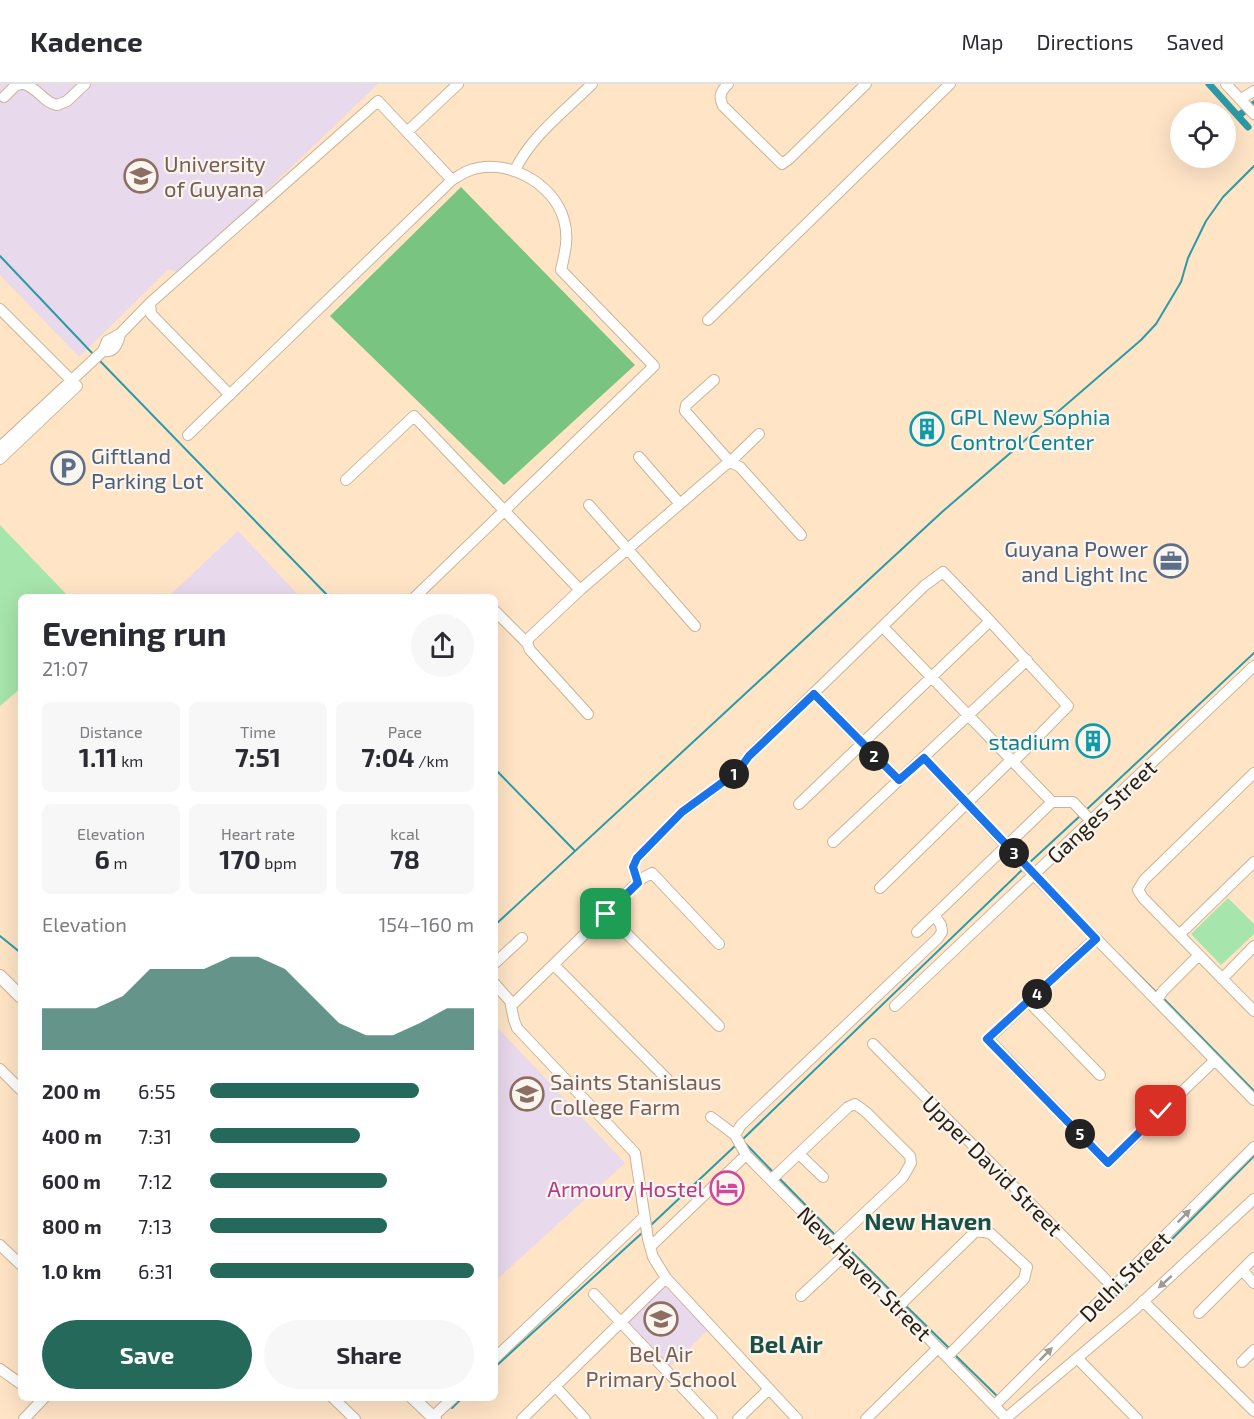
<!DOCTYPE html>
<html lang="en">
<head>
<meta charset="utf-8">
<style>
  :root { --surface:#fff; --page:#f7f7f7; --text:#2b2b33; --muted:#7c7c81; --line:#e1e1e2; --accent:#25695a }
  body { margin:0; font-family:"Exo 2",sans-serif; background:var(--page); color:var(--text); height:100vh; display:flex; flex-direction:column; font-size:22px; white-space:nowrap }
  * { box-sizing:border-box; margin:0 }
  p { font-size:20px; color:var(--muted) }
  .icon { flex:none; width:33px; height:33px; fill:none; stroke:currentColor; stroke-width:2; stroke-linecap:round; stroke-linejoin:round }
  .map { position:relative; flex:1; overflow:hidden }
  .sheet { position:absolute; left:18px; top:510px; width:480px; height:807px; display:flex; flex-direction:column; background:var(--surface); border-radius:9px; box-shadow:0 6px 24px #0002 }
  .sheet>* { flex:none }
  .fabs { position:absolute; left:1170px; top:18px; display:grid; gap:12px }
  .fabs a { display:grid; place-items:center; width:66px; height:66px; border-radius:50%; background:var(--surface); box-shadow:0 6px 24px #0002; font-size:30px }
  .pin { position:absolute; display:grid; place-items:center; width:51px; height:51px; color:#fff; margin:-26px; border-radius:12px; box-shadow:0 3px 9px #0006 }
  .km { position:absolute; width:30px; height:30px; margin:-15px; border-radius:50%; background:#222; color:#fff; font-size:16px; line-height:30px; text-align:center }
  .round { display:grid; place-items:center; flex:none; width:63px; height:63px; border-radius:32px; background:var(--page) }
  .headline { display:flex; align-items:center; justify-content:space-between; height:102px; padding:0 24px }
  h1 { font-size:33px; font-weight:700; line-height:45px }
  .figures { display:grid; grid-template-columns:repeat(3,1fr); gap:9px; height:102px; padding:6px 24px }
  .figures div { display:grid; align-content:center; border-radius:9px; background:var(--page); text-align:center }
  .figures b { font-size:26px; font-weight:700 }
  .figures small { font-size:16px; font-weight:400 }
  .figures p { font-size:16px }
  .chart { height:168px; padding:12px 24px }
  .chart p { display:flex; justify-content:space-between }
  .chart svg { width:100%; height:108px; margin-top:6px; fill:var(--accent); opacity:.7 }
  .action { display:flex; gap:12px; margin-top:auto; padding:12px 24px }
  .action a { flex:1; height:69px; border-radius:36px; background:var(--accent); color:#fff; font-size:24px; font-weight:700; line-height:69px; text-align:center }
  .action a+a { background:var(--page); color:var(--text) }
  ul { padding:0 24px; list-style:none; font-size:20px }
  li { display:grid; grid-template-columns:96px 72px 1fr; align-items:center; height:45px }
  li i { height:15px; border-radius:8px; background:var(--accent) }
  header { display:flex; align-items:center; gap:36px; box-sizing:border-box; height:84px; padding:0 30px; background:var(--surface); border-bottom:2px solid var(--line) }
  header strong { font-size:28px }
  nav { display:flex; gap:33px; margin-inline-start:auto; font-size:21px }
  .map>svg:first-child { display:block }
</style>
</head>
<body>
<header>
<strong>Kadence</strong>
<nav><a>Map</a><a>Directions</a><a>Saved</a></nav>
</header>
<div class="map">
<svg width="1254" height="1335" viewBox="0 0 1254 1335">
  <rect width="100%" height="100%" fill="#ffe4c6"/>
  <!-- education -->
  <path fill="#e8d9ec" d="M0,0H378L180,190L169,185L79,273L0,191Z
    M238,447L300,513H168Z
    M495,941L625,1079L495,1197Z
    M665,1202L708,1246L670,1283L628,1239Z"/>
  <!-- green -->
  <path fill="#a6e5ab" d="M0,441L69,513H21V604L0,622Z
    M1228,814L1254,840V850L1221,881L1191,850Z"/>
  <!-- forest -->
  <path fill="#79c480" d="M461,103L635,281L504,401L330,232Z"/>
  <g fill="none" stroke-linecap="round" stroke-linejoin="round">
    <!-- stream -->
    <path stroke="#2c9ba7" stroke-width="2" d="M0,172L93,270
      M99,276L329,513
      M495,685L575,767
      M1085,727L1254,569
      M1028,780L1081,731
      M495,841L942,428L1141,256L1156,240L1181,198L1188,174L1206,137L1223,113L1254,82
      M0,852L21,869
      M1118,870L1156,908
      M1163,914L1254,1007
      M743,1055L1024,784
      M744,1058L773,1088
      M779,1094L836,1152
      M651,1141L736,1061
      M840,1156L900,1216
      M1116,1212L1254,1072
      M906,1222L949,1264
      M955,1271L998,1313
      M495,1283L642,1149
      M452,1324L462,1314"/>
    <!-- canal -->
    <path stroke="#2c9ba7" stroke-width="7" d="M1209,0L1248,43
      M1238,32L1254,20"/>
    <defs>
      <path id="minor" d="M24,0C38,4 44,19 57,21L67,17L85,0
        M728,0C721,7 718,12 723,22L782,80L789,75L866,0
        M1226,0L1254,30
        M4,13L16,1L21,0
        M1241,15L1254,7
        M407,48L458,0
        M515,86C532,51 565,27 592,0
        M0,225L77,302L0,375
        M708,236L950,0
        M103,267C114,269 118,260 120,250
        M714,296L686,321L685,327L730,378L759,350
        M230,311L151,230L150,219L378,17L452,96
        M188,351L452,96C457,93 463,89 468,87C505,72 554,99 564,136C569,153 565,169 561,186L654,282L415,513
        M0,363L103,267L107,257L120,250L150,219
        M639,373L680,420
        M346,396L414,332L580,506
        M589,421L695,542
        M495,527L527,559
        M883,543L1052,718
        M814,610L899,696
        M588,630L530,566L527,559L529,554L580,506L724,382L730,378L740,383L801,451
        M924,674L1034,791L1254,1016
        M1254,689L1144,796L1138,806L1143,814L1254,927
        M799,720L990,537
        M833,758L1027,576
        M638,799L633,783L637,774L682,728L738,687L749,672L924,502L943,488L990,537L1068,622L1013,678
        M880,804L1009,678L1012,677
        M607,830L719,942
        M935,832L941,841L942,848L938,854L741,1041L735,1051L746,1071L947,1273L1006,1334
        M917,848L1052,718H1073L1091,737
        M1179,851L1254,778
        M1096,854L988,955L1108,1079L1215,976
        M495,879L522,854
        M554,881L667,995
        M1222,895L1254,862
        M495,900L510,917L514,936L517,944L635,1069L648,1155L653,1173L666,1194L797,1335
        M1157,916L1163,907L1199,871
        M1028,917L1100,991
        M512,921L641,795L652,789L719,860
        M895,922L1254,582
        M873,960L1113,1203
        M0,985L21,1006
        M711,1033L735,1051
        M799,1070L823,1093
        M772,1095L848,1023L855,1020L866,1028L910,1072L911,1079L903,1093L834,1158
        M0,1161L21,1181
        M650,1163L746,1071
        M1242,1186L1254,1199
        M594,1210L712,1335
        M801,1212L846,1170
        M1143,1217L1254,1327
        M898,1223L976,1147L990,1149L1027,1183L1024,1195L947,1273
        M1199,1229L1254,1174
        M495,1274L644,1133
        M1077,1274L1137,1335
        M1242,1278L1254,1266
        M0,1285L21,1300
        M555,1302L585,1335
        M333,1314L355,1335
        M995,1321L1254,1063
        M437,1329L453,1314
        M24,1335L44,1314
        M522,1335L666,1194
        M738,1335L768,1306
        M866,1335L938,1264
        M1005,1335L1134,1226L1254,1115"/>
      <path id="major" d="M0,892L21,913
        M413,1314L435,1335"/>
    </defs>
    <!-- minor casing -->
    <use href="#minor" stroke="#ccb396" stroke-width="12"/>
    <!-- major casing -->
    <use href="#major" stroke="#ccb396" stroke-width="14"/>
    <!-- minor -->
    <use href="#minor" stroke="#fff" stroke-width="10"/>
    <!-- major -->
    <use href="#major" stroke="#fff" stroke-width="12"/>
  </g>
  <!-- one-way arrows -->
  <defs><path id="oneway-solid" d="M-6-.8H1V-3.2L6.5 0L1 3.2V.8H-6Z" transform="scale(1.5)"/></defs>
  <g fill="#9e9a95">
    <use href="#oneway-solid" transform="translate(1184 1132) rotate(-45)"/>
    <use href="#oneway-solid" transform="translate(1165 1198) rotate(138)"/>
    <use href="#oneway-solid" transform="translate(1046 1270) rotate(-45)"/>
  </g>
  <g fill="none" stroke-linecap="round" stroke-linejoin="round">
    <defs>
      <path id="route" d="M606,830L638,799L633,783L637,774L682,728L738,687L749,672L814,610L899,696L924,674L1096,855L987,955L1108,1079L1161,1027"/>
    </defs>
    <!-- route casing -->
    <use href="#route" stroke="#fff" stroke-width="12"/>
    <!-- route -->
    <use href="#route" stroke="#1a73e8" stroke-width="8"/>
  </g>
  <!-- icons -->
  <defs>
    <symbol id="university-ring" viewBox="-11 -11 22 22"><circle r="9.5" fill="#fbf5ef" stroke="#8d6e63" stroke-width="1.5"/><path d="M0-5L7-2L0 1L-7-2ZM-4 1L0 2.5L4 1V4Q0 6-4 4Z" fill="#8d6e63"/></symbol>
    <symbol id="building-ring" viewBox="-11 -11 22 22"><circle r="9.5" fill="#fbf5ef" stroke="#0f9aa8" stroke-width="1.5"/><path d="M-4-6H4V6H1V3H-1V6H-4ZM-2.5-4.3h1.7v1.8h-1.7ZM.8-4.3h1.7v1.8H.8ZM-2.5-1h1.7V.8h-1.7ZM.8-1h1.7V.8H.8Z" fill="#0f9aa8"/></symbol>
    <symbol id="parking-ring" viewBox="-11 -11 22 22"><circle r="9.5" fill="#fbf5ef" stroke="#5c6f8a" stroke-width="1.5"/><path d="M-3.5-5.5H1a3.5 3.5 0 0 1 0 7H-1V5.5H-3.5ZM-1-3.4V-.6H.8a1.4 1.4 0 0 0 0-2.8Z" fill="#5c6f8a"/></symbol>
    <symbol id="office-ring" viewBox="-11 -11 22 22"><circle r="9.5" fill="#fbf5ef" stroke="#5c6f8a" stroke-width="1.5"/><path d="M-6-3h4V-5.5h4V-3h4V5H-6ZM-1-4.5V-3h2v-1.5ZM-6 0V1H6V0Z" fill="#5c6f8a"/></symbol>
    <symbol id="school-ring" viewBox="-11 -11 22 22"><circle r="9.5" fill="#fbf5ef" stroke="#8d6e63" stroke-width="1.5"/><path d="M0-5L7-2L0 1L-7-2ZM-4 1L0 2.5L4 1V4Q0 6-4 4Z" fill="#8d6e63"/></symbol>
    <symbol id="hotel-ring" viewBox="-11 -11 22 22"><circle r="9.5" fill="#fbf5ef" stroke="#d1479c" stroke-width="1.5"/><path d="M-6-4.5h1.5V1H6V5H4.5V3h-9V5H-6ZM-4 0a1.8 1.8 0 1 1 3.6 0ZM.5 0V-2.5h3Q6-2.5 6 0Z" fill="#d1479c"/></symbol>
  </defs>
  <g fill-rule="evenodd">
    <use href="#university-ring" x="122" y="73" width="38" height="38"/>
    <use href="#building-ring" x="908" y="326" width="38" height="38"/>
    <use href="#parking-ring" x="49" y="365" width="38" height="38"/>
    <use href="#office-ring" x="1152" y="458" width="38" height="38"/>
    <use href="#building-ring" x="1074" y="638" width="38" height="38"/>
    <use href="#school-ring" x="508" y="991" width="38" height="38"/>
    <use href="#hotel-ring" x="708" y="1085" width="38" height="38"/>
    <use href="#school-ring" x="642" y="1216" width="38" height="38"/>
  </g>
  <g text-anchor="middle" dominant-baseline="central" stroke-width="4.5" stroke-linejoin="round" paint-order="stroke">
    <!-- education labels -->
    <g font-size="22" fill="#785e54" stroke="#fbf5ef" text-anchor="start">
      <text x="164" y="79">University<tspan x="164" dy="25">of Guyana</tspan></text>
      <text x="550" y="997">Saints Stanislaus<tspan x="550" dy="25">College Farm</tspan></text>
      <text x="661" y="1269" text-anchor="middle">Bel Air<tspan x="661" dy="25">Primary School</tspan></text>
    </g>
    <!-- culture labels -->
    <g font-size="22" fill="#0d838f" stroke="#fbf5ef" text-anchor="start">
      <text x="950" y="332">GPL New Sophia<tspan x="950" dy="25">Control Center</tspan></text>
      <text x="1070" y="657" text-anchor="end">stadium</text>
    </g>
    <!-- service labels -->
    <g font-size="22" fill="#4e5e75" stroke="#fbf5ef" text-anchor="start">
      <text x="91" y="371">Giftland<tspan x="91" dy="25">Parking Lot</tspan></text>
      <text x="1148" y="464" text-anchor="end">Guyana Power<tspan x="1148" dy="25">and Light Inc</tspan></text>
    </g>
    <!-- street labels -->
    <g font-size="22" fill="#271e13" stroke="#fbf5ef">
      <text transform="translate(1101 727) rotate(-43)">Ganges Street</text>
      <text transform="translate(993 1081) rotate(45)">Upper David Street</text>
      <text transform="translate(865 1189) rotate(45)">New Haven Street</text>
      <text transform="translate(1124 1192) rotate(-45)">Delhi Street</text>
    </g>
    <!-- hotel labels -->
    <g font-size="22" fill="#b23c85" stroke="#fbf5ef" text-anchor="end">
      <text x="704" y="1104">Armoury Hostel</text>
    </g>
    <!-- neighbourhood labels -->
    <g font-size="24" font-weight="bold" fill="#1b5145" stroke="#fbf5ef">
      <text x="928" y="1136">New Haven</text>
      <text x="786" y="1259">Bel Air</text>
    </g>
  </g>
</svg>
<div class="fabs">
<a><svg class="icon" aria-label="locate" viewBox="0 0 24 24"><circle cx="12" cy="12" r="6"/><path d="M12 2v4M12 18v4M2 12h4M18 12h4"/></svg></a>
</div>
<div class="pin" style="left:606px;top:830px;background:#1e9e55"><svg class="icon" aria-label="arrive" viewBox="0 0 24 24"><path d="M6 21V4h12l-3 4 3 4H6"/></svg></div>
<div class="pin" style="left:1161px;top:1027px;background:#d93025"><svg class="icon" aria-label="check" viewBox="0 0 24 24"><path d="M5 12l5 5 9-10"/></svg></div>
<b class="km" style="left:734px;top:690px">1</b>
<b class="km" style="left:874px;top:672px">2</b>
<b class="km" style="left:1014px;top:769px">3</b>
<b class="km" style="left:1037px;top:910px">4</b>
<b class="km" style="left:1080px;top:1050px">5</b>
<section class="sheet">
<div class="headline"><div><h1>Evening run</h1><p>21:07</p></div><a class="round"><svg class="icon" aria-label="share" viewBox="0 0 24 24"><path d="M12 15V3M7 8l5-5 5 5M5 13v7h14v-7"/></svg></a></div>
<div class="figures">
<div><p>Distance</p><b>1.11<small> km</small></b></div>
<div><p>Time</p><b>7:51</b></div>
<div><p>Pace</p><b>7:04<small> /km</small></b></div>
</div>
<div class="figures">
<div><p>Elevation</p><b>6<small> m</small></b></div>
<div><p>Heart rate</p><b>170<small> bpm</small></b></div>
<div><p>kcal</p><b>78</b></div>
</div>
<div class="chart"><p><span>Elevation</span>154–160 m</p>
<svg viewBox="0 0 160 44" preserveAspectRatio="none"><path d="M0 44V27L10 27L20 27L30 22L40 11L50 11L60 11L70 6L80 6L90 11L100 22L110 33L120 38L130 38L140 33L150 27L160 27V44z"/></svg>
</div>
<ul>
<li><b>200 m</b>6:55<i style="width:79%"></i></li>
<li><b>400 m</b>7:31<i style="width:57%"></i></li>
<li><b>600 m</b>7:12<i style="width:67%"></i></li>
<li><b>800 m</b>7:13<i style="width:67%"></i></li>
<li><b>1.0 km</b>6:31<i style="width:100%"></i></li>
</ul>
<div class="action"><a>Save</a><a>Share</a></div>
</section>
</div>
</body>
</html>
